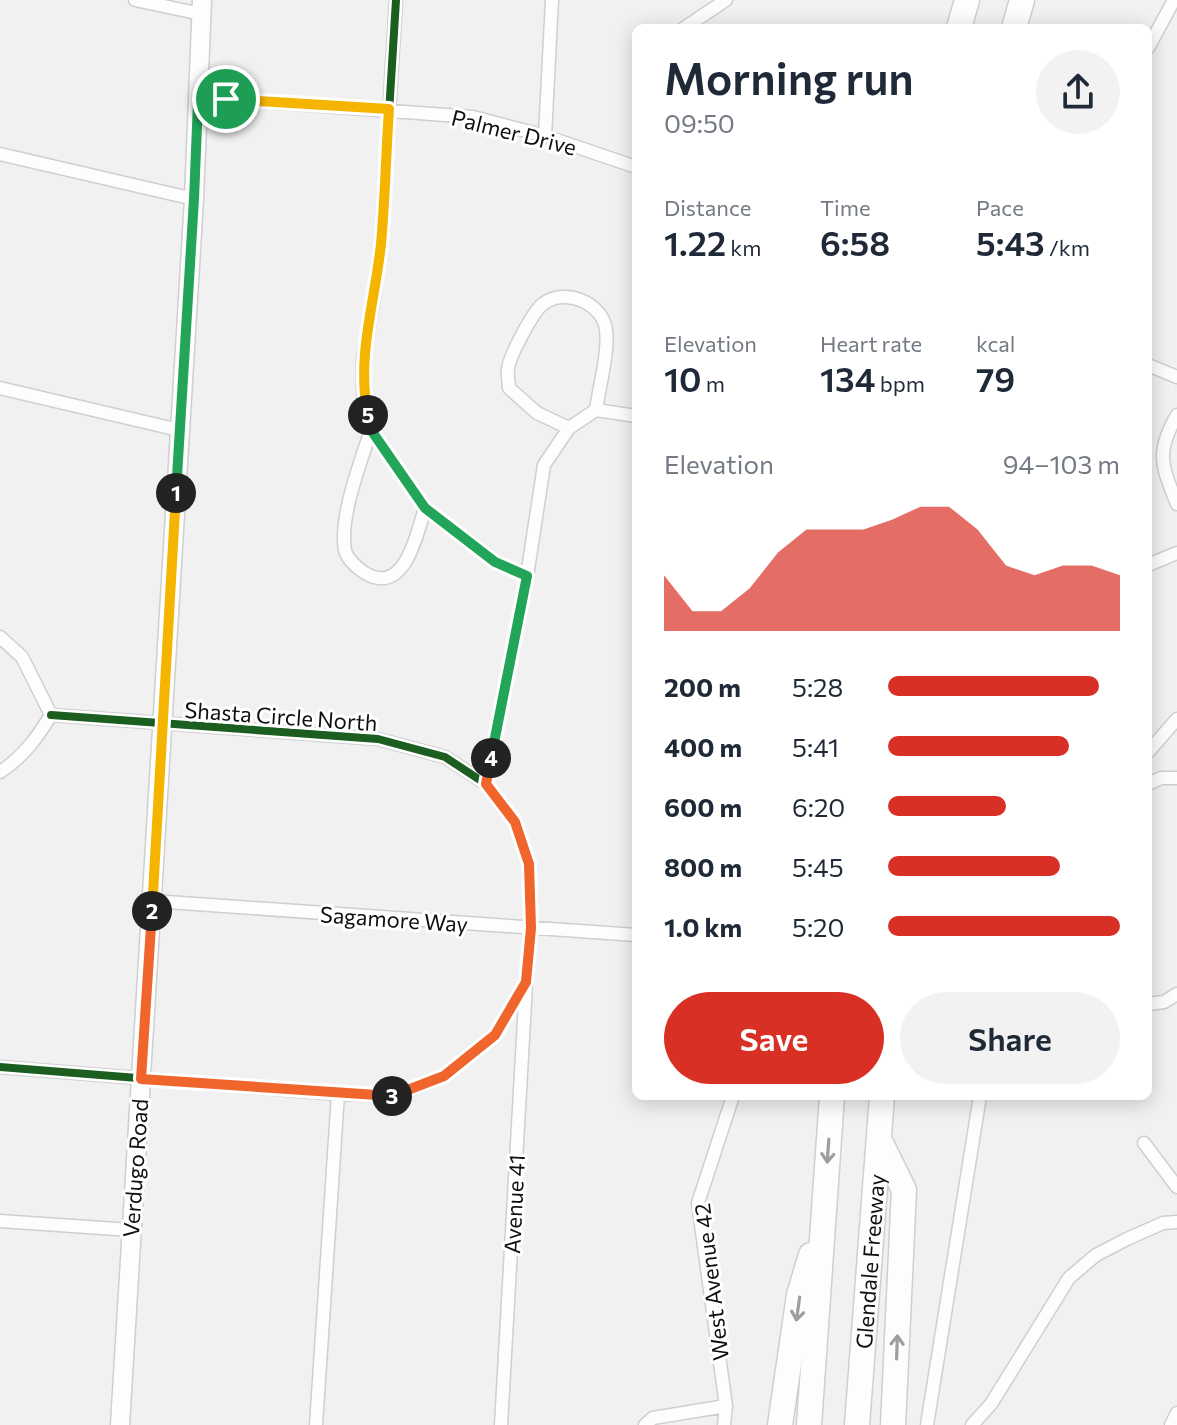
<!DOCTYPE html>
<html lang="en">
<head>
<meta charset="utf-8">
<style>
  :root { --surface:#fff; --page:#f2f2f3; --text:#1f2937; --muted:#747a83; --accent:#d93025 }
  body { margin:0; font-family:Commissioner,sans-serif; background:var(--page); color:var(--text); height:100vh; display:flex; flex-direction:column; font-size:30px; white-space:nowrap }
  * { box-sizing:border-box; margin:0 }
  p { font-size:26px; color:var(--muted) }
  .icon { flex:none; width:44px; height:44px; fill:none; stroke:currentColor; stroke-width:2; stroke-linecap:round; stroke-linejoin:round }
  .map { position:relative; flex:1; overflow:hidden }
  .details { position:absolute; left:632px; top:24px; width:520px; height:1076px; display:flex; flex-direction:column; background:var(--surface); border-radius:12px; box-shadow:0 4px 20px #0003 }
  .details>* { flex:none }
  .pin { position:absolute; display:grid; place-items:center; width:68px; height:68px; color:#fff; margin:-34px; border:4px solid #fff; border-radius:50%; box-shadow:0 2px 8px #0007 }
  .km { position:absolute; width:40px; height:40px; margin:-20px; border-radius:50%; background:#222; color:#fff; font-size:22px; line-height:40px; text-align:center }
  .round { display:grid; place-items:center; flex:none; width:84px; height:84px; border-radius:42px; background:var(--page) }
  .overview { display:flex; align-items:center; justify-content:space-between; height:136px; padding:0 32px }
  h1 { font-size:44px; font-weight:600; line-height:60px }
  .metrics { display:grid; grid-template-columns:repeat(3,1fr); gap:12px; height:136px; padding:8px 32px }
  .metrics div { display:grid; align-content:center }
  .metrics b { font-size:34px; font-weight:600 }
  .metrics small { font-size:22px; font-weight:400 }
  .metrics p { font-size:22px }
  .chart { height:224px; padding:16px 32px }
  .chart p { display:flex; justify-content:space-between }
  .chart svg { width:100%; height:144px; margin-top:8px; fill:var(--accent); opacity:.7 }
  .primary-button { display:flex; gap:16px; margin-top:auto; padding:16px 32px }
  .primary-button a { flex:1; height:92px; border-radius:48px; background:var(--accent); color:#fff; font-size:32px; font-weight:600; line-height:92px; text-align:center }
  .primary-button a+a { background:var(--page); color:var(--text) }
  ul { padding:0 32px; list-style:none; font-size:26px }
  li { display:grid; grid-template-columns:128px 96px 1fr; align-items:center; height:60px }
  li i { height:20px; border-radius:10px; background:var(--accent) }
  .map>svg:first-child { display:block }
</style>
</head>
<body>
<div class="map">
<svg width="1177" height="1425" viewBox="0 0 1177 1425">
  <rect width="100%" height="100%" fill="#f1f1f2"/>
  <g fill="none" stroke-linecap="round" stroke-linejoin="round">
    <defs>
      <path id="minor" d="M135,0L201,14
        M396,0L381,242L373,303L363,359V392L371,430L425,508L495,562L527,576
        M684,28L726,0
        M1148,48L1174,0
        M198,102L226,99L473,117L545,136L636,167
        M545,136L552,0
        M0,154L194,199
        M1148,365L1177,377
        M0,388L179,430
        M596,410L636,416
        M1177,415C1155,453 1162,466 1177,504
        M569,428L537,413L509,388C509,382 507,375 508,369C509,357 533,311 543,304C565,287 603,303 606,330C609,352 599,387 596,410
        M371,430C361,461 339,517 345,550C347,559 357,568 365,573C405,597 417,533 425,508
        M1148,565L1177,553
        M0,637L22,657L51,715
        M1148,752L1177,719
        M0,772C23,757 37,738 51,715
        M486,784L527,576L544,465L569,428L596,410
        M1148,784L1161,778H1177
        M153,901L636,935
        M1148,1004L1164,1002L1177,994
        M0,1067L338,1094L395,1096L444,1076L495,1035L526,982L531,928L529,864L515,822L486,784L445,757L378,739L51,715
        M1144,1143L1177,1187
        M0,1221L131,1230
        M316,1425L338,1094
        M501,1425L526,985
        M645,1425L653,1418L726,1406
        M724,1425L726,1406L698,1203L733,1096
        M927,1425L980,1096
        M972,1425L991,1404L1069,1278L1096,1255L1127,1239L1163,1223L1177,1222
        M1171,1425L1177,1413"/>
      <path id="secondary" d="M120,1425L194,199L202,0"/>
      <g id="motorway">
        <path d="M959,28L967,0"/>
        <path d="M1014,28L1022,0"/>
        <path d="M880,1141L904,1190L893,1425"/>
        <path d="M780,1425L799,1295L811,1255"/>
        <path d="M809,1425L832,1096"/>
        <path id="s1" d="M857,1425L882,1096"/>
      </g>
    </defs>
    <!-- minor casing -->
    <use href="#minor" stroke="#cfcfd0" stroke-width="15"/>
    <!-- secondary casing -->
    <use href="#secondary" stroke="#cfcfd0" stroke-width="21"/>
    <!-- motorway casing -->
    <use href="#motorway" stroke="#cfcfd0" stroke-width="27"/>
    <!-- minor -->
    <use href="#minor" stroke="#fdfdfd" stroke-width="12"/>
    <!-- secondary -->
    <use href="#secondary" stroke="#fdfdfd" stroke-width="18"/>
    <!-- motorway -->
    <use href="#motorway" stroke="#fdfdfd" stroke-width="24"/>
    <defs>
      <path id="cycleway" d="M396,0L381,242L373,303L363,359V392L371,430L425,508L495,562L527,576
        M0,1067L338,1094L395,1096L444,1076L495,1035L526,982L531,928L529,864L515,822L486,784L445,757L378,739L51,715"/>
    </defs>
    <!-- cycleway casing -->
    <use href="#cycleway" stroke="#fff" stroke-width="13"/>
    <!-- cycleway -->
    <use href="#cycleway" stroke="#1b5e20" stroke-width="8"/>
  </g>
  <!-- one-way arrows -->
  <defs><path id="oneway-shaft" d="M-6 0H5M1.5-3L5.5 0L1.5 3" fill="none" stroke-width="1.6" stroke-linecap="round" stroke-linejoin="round" transform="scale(2)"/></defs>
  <g stroke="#9e9e9e">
    <use href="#oneway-shaft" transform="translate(828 1151) rotate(94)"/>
    <use href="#oneway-shaft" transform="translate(798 1309) rotate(98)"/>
    <use href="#oneway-shaft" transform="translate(897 1347) rotate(-88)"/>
  </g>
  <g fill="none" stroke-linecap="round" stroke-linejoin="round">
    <defs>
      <path id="split-1" d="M176,493L194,199L198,102L226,99"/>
      <path id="split-2" d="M152,911L176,493"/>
      <path id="split-3" d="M152,911L141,1079L392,1096"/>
      <path id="split-4" d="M392,1096L444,1076L495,1035L526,982L531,928L529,864L515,822L486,784L491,758"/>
      <path id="split-5" d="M368,415L371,430L425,508L495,562L527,576L491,758"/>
      <path id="split-6" d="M226,99L389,109C386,154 385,200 381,244C375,302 356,357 368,415"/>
    </defs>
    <!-- split-1 casing -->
    <use href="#split-1" stroke="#fff" stroke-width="16"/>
    <!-- split-2 casing -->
    <use href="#split-2" stroke="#fff" stroke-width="16"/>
    <!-- split-3 casing -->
    <use href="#split-3" stroke="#fff" stroke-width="16"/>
    <!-- split-4 casing -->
    <use href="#split-4" stroke="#fff" stroke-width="16"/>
    <!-- split-5 casing -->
    <use href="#split-5" stroke="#fff" stroke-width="16"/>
    <!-- split-6 casing -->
    <use href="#split-6" stroke="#fff" stroke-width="16"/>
    <!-- split-1 -->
    <use href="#split-1" stroke="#22a559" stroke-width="10"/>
    <!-- split-2 -->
    <use href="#split-2" stroke="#f5b400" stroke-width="10"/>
    <!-- split-3 -->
    <use href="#split-3" stroke="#f0652b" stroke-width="10"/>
    <!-- split-4 -->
    <use href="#split-4" stroke="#f0652b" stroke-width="10"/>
    <!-- split-5 -->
    <use href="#split-5" stroke="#22a559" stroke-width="10"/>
    <!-- split-6 -->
    <use href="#split-6" stroke="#f5b400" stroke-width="10"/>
  </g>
  <g text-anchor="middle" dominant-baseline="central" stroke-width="6" stroke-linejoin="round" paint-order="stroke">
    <!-- street labels -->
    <g font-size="22" fill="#0f0f0f" stroke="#fff">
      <text transform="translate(514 132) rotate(14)">Palmer Drive</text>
      <text transform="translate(281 716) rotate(4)">Shasta Circle North</text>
      <text transform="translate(394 919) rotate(4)">Sagamore Way</text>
      <text transform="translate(135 1168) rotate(-86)">Verdugo Road</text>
      <text transform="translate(514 1204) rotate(-87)">Avenue 41</text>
      <text stroke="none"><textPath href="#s1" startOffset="164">Glendale Freeway</textPath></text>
      <text transform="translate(711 1282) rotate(-97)">West Avenue 42</text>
    </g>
  </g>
</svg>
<div class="pin" style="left:226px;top:99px;background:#1e9e55"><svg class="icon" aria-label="arrive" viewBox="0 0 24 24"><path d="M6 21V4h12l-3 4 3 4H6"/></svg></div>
<b class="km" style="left:176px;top:493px">1</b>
<b class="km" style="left:152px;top:911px">2</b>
<b class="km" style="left:392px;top:1096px">3</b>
<b class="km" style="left:491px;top:758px">4</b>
<b class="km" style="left:368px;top:415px">5</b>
<section class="details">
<div class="overview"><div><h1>Morning run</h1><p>09:50</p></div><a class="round"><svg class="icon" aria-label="share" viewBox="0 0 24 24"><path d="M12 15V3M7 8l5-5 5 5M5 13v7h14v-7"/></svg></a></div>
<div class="metrics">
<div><p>Distance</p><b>1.22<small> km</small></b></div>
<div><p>Time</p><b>6:58</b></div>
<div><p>Pace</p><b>5:43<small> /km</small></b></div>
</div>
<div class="metrics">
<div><p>Elevation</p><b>10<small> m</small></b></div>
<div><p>Heart rate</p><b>134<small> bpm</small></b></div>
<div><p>kcal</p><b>79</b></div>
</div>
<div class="chart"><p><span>Elevation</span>94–103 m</p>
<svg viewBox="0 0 160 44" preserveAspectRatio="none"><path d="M0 44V27L10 38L20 38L30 31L40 20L50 13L60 13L70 13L80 10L90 6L100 6L110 13L120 24L130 27L140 24L150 24L160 27V44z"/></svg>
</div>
<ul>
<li><b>200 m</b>5:28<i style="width:91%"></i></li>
<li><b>400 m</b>5:41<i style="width:78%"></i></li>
<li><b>600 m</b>6:20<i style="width:51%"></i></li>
<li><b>800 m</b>5:45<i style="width:74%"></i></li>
<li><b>1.0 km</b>5:20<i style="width:100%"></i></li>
</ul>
<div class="primary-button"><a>Save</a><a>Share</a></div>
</section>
</div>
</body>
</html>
